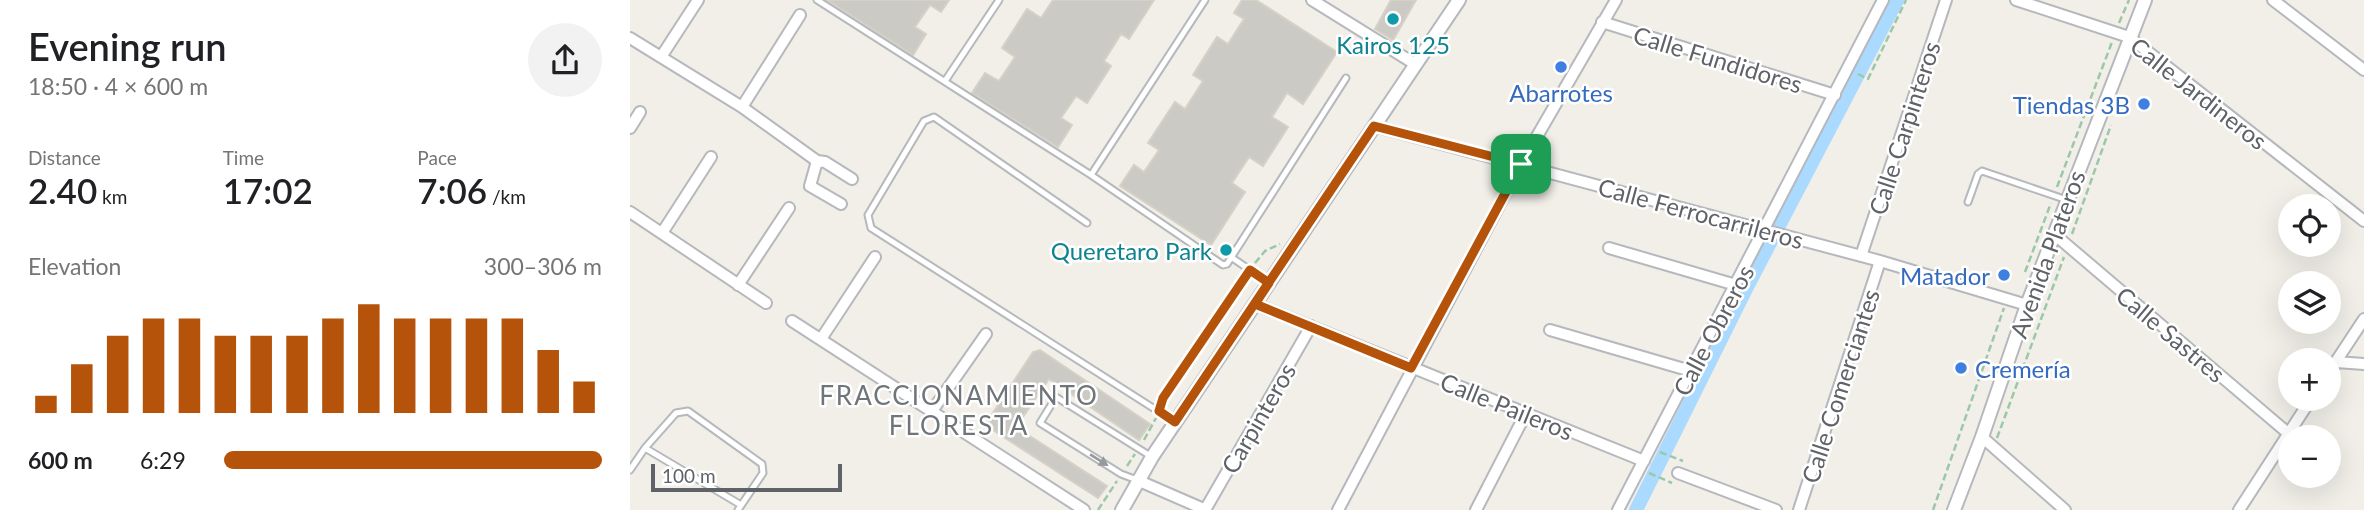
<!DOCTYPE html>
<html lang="en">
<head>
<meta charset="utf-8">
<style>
  :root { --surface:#fff; --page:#f2f2f2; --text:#202124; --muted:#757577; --accent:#b45309 }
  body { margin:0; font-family:Lato,sans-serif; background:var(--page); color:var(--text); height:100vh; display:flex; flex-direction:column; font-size:26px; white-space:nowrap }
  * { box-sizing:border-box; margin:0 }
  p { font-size:23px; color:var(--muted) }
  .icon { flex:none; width:38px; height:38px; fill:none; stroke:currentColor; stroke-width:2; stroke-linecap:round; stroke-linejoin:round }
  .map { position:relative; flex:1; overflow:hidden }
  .sheet { display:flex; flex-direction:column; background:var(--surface); width:630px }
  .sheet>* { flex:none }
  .tools { position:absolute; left:1648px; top:194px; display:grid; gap:14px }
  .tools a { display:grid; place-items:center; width:63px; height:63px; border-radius:50%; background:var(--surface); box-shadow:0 7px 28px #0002; font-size:35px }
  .scale { position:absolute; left:21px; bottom:18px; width:191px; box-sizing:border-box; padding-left:7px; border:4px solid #5f6368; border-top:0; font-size:19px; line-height:24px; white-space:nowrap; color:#5f6368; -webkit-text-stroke:5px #fff; paint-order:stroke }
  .pin { position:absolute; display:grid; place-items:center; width:60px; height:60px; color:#fff; margin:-30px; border-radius:14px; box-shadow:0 4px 10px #0006 }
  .round { display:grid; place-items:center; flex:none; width:74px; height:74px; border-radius:37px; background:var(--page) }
  .headline { display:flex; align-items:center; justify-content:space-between; height:119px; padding:0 28px }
  h1 { font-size:38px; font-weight:600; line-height:52px }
  .metrics { display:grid; grid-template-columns:repeat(3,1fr); gap:10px; height:119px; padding:7px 28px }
  .metrics div { display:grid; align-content:center }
  .metrics b { font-size:35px; font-weight:600 }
  .metrics small { font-size:19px; font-weight:400 }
  .metrics p { font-size:19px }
  .chart { height:196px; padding:14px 28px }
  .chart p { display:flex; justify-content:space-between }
  .chart svg { width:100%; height:126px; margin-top:7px; stroke:var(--accent); stroke-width:6 }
  ul { padding:0 28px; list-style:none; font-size:23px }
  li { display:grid; grid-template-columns:112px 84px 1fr; align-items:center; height:52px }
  li i { height:18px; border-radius:9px; background:var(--accent) }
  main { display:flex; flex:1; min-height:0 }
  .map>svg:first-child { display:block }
</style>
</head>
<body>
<main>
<section class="sheet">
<div class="headline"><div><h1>Evening run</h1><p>18:50 · 4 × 600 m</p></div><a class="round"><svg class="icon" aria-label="share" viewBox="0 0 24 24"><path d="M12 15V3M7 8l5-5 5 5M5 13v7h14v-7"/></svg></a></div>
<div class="metrics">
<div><p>Distance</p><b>2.40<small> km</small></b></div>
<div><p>Time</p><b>17:02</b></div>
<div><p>Pace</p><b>7:06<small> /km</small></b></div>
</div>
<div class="chart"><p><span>Elevation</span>300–306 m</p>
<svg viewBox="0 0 160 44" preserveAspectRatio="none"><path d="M5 44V38M15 44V27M25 44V17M35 44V11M45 44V11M55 44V17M65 44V17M75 44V17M85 44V11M95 44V6M105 44V11M115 44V11M125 44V11M135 44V11M145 44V22M155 44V33"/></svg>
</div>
<ul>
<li><b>600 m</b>6:29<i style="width:100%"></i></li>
</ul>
</section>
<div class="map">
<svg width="1734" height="510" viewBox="0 0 1734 510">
  <rect width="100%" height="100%" fill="#f1efe8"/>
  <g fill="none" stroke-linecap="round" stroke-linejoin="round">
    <!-- canal -->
    <path stroke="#aadaff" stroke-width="14" d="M1006,510L1117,287L1267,0"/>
  </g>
  <!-- building -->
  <path fill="#cccac5" stroke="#d6d1c6" stroke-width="2" d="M197,0H319L311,12L300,5L285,27L296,34L283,55Z
    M423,0H524L499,39L491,34L474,61L481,66L457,103L446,96L431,118L442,125L428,147L342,93L355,73L369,81L385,57L372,48L397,9L411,18Z
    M612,0H626L707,52L673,104L657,93L642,117L658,127L633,166L619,157L602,183L615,192L581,245L490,186L504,165L514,172L529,150L518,143L545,102L555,109L573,81L563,75L587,37L598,44L614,19L604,13Z
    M761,0H786L763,40L745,29Z
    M410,350L520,424L509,440L419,379L386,427L477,486L468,498L355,425L403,352Z"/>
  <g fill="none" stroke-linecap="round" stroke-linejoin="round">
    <defs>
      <path id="service" d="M187,0L461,175L593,265L597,264L716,78
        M315,81L369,0
        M461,175L575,0
        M1338,202L1348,174L1352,171L1437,200
        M457,223L304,117L294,121L238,215L241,228L545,422
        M601,257L639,283
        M15,448L46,413L58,411L132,464L133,473L108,510
        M0,470L15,448L111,505
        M507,480L491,474L410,423L426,397L522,457"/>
      <path id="minor" d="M682,0L785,64
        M1386,0L1499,37L1734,221
        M1643,0L1734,70
        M972,22L1205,95
        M0,38L112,107L187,161L195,162L222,179
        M31,57L68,0
        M112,107L170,15
        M744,126L1250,261L1397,305
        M0,128L10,112
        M187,161L180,186L211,204
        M0,212L136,303
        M32,233L81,157
        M1424,234L1659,434
        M979,248L1106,285
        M1231,256L1316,0
        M108,285L159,208
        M625,304L1014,461
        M162,321L454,510
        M920,330L1061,371
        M191,339L245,257
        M1706,362L1734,364
        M1699,372L1734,319
        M302,411L356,334
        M1352,437L1435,510
        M1048,473L1146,510
        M507,480L576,510
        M575,510L681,326
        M708,510L891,164L986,0
        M846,510L896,413
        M988,510L1253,0
        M1169,510L1250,261
        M1609,510L1681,399"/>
      <path id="tertiary" d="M492,510L522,457L829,0
        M1324,510L1352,437L1397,305L1515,0"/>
    </defs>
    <!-- service casing -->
    <use href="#service" stroke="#b5b8bc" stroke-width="9"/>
    <!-- minor casing -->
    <use href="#minor" stroke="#b5b8bc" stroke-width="14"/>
    <!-- tertiary casing -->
    <use href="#tertiary" stroke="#b5b8bc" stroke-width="16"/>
    <!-- path -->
    <path stroke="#9cc7a9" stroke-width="2.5" stroke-dasharray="7 3.5" stroke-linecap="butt" d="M1489,23L1499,0
      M1228,74L1238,79L1276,0
      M1427,187L1482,42
      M1442,234L1481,125
      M625,263L635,251L650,244
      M1395,272L1421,203
      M532,402L615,277
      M1367,438L1434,257
      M514,440L526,418
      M1030,452L1053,461
      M497,466L505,454
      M1019,473L1042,483
      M468,510L487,481
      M1303,510L1374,308"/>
    <!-- service -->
    <use href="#service" stroke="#fff" stroke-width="5"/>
    <!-- minor -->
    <use href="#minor" stroke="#fff" stroke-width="10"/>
    <!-- tertiary -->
    <use href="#tertiary" stroke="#fff" stroke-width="12"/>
  </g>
  <!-- one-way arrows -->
  <defs><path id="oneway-solid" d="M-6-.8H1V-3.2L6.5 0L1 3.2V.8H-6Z" transform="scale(1.75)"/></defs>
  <use fill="#979a9d" href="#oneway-solid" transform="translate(469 460) rotate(32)"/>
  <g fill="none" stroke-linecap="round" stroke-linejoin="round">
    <defs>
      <path id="route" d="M891,164L744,126C678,225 611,323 545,422L529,411L533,398L620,270L639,283L625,304L781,368L891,164"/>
    </defs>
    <!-- route casing -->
    <use href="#route" stroke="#fff" stroke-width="14"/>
    <!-- route -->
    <use href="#route" stroke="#b45309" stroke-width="9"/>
  </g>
  <!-- markers -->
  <g fill="#0f9aa8" stroke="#fff" stroke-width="2.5">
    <circle cx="763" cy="19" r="7"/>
    <circle cx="596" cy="250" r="7"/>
  </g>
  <g fill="#3f7fe0" stroke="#fff" stroke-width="2.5">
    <circle cx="931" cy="67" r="7"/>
    <circle cx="1514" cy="104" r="7"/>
    <circle cx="1374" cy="275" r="7"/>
    <circle cx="1331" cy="368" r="7"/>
  </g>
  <g text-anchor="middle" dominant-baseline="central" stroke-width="5" stroke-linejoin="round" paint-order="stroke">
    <!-- culture labels -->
    <g font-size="24" fill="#0d838f" stroke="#fff">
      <text x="763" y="44">Kairos 125</text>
      <text x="582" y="250" text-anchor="end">Queretaro Park</text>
    </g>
    <!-- street labels -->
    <g font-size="24" fill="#5f6368" stroke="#fff">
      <text transform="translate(1088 59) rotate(17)">Calle Fundidores</text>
      <text transform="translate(1569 93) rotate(38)">Calle Jardineros</text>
      <text transform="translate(1274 128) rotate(-72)">Calle Carpinteros</text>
      <text transform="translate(1071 213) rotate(15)">Calle Ferrocarrileros</text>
      <text transform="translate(1417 254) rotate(-70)">Avenida Plateros</text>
      <text transform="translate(1083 330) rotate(-62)">Calle Obreros</text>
      <text transform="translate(1541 334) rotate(40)">Calle Sastres</text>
      <text transform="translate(1210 386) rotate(-72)">Calle Comerciantes</text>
      <text transform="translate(877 406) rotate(22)">Calle Paileros</text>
      <text transform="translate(628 418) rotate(-60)">Carpinteros</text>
    </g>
    <!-- shop labels -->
    <g font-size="24" fill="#366cbe" stroke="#fff" text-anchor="end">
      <text x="931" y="92" text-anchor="middle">Abarrotes</text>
      <text x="1500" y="104">Tiendas 3B</text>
      <text x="1360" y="275">Matador</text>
      <text x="1345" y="368" text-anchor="start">Cremería</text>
    </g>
    <!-- neighbourhood labels -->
    <g font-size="26" letter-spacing="2" fill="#70757a" stroke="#fff">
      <text x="329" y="395">FRACCIONAMIENTO<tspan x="329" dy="30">FLORESTA</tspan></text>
    </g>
  </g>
</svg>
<div class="tools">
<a><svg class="icon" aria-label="locate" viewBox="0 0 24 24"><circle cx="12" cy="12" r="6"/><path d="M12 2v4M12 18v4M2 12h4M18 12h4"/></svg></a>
<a><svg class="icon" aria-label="layers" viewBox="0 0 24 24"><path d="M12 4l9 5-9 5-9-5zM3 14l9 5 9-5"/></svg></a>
<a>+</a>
<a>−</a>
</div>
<div class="scale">100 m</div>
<div class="pin" style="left:891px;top:164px;background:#1e9e55"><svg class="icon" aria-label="arrive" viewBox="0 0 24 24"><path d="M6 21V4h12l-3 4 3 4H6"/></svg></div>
</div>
</main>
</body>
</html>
